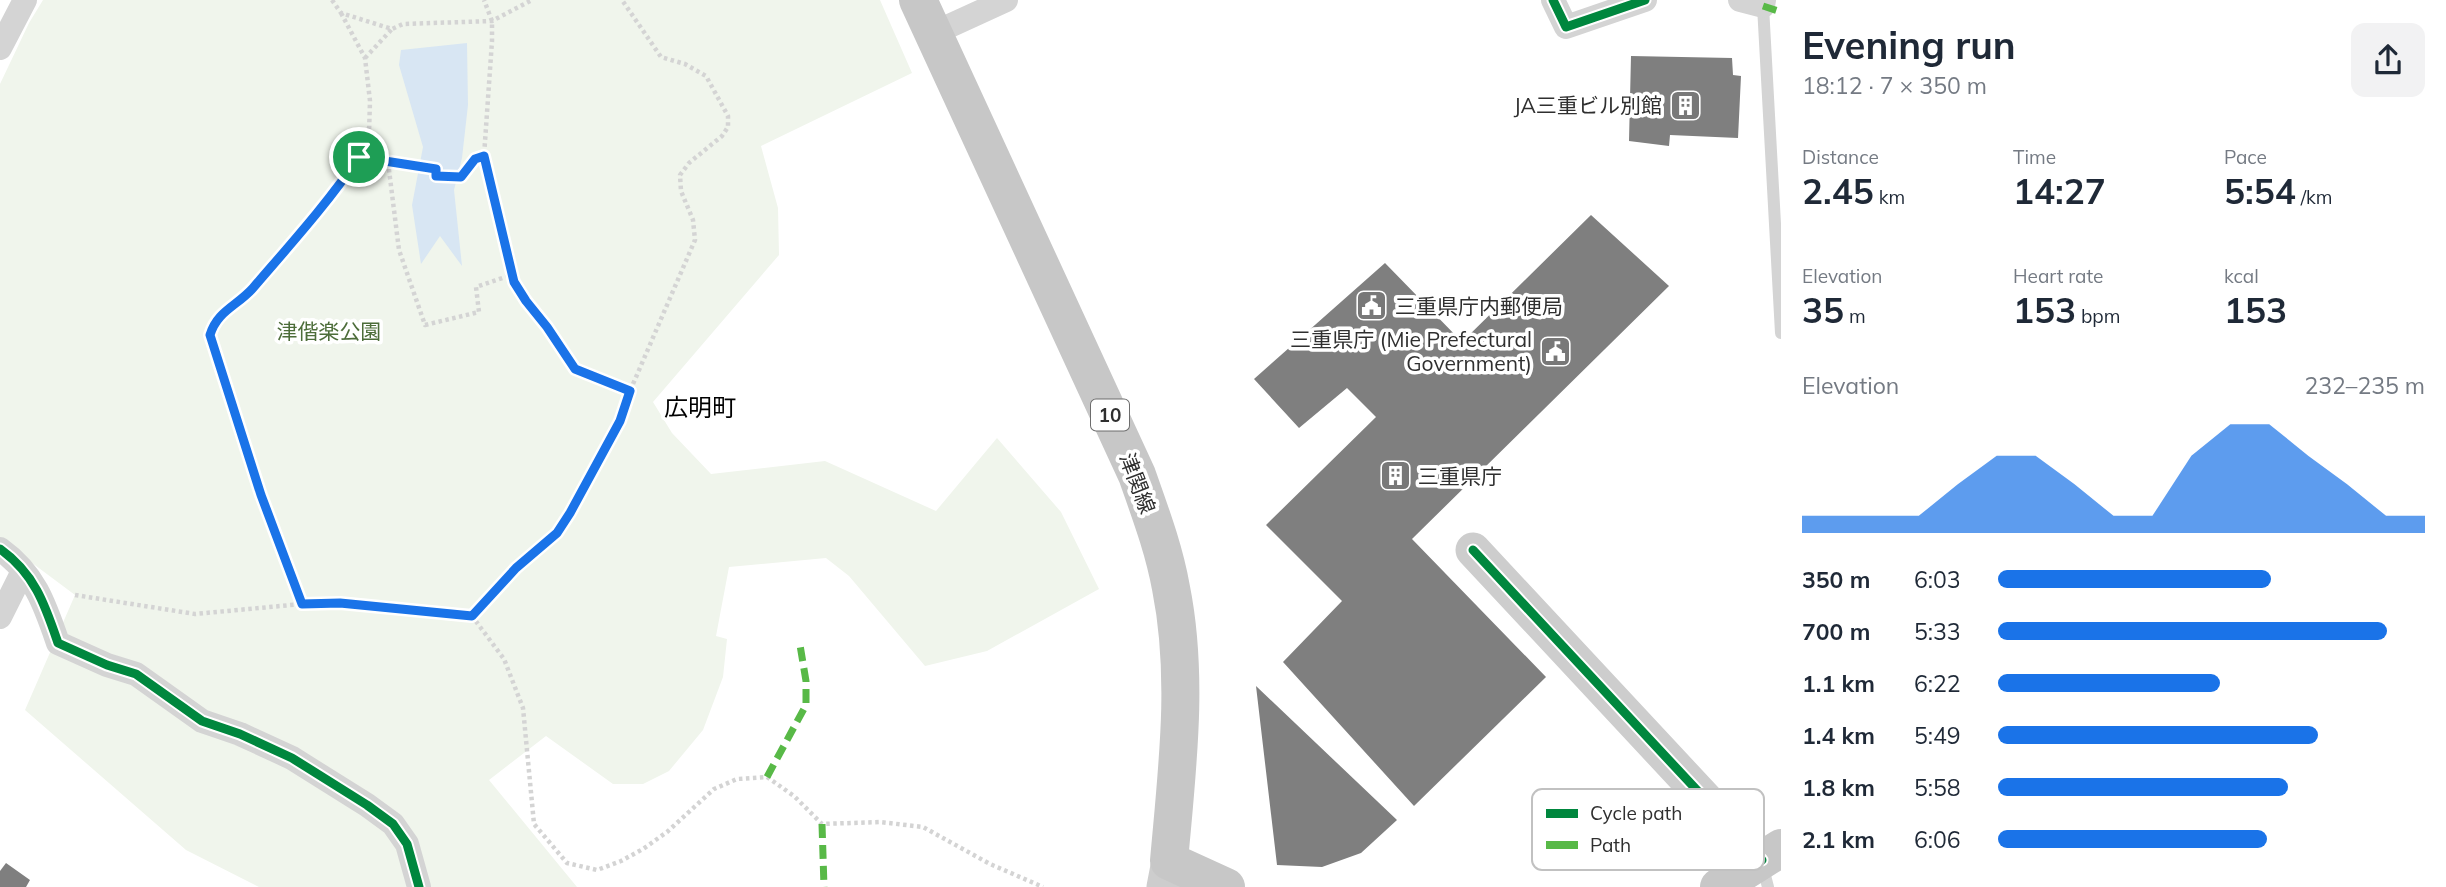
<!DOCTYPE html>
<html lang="en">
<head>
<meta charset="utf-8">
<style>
  :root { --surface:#fff; --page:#f2f2f3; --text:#1f2937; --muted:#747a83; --accent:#1a73e8 }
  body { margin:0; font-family:Mulish,"Noto Sans JP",sans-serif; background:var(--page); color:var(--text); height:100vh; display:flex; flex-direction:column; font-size:26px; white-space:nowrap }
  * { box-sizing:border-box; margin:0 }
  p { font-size:23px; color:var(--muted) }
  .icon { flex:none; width:38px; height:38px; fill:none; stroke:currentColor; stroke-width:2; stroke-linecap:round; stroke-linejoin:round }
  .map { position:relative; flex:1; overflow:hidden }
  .side { display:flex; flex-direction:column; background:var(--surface); width:665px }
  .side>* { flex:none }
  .pin { position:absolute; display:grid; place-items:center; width:60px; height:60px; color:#fff; margin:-30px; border:4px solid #fff; border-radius:50%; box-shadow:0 2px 7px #0007 }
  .round { display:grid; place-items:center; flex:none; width:74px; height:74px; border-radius:14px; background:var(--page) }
  .headline { display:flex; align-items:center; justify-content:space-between; height:119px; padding:0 21px }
  h1 { font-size:38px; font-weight:700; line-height:52px }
  .stats { display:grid; grid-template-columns:repeat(3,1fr); gap:10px; height:119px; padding:7px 21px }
  .stats div { display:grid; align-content:center }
  .stats b { font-size:35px; font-weight:700 }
  .stats small { font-size:19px; font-weight:400 }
  .stats p { font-size:19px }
  .chart { height:196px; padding:14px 21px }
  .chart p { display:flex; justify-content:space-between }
  .chart svg { width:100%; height:126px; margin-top:7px; fill:var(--accent); opacity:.7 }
  ul { padding:0 21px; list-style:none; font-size:23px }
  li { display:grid; grid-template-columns:112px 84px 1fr; align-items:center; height:52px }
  li i { height:18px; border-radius:9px; background:var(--accent) }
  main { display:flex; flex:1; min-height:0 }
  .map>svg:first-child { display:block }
</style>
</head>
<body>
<main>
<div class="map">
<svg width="1781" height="887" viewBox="0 0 1781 887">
  <rect width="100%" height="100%" fill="#fff"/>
  <!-- green -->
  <path fill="#f0f5ec" d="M43,0H880L912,73L761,146L778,208L779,255L653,402L672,433L711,474L825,461L936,511L997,438L1061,512L1099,589L987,651L925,666L849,576L826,558L729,567L716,636L727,639L723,677L703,730L669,771L643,784H613L546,736L489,780L577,887H259L186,850L25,710L75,595L0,539V84L29,23Z"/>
  <!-- water -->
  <path fill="#d8e6f3" d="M467,43L468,105L462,158L454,190L462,266L440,236L421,264L412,205L423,147L399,65L401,50Z"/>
  <!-- building -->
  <path fill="#7f7f7f" d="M1631,56L1732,58L1733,75L1741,76L1738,138L1670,135L1669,146L1629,141Z
    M1591,215L1669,286L1412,539L1546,677L1414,806L1283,662L1342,601L1266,525L1376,417L1347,388L1299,428L1254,379L1385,263L1462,342Z
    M1256,686L1397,820L1361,853L1322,867L1277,865Z
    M6,863L30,880L26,887H0V871Z"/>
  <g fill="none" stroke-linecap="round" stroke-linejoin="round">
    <!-- path -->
    <path stroke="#d4d4d4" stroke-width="4.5" stroke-dasharray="3.5 3.5" stroke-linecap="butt" d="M332,0L341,13L392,29L403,24L492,21L532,0
      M341,13L365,58L370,101L369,133L359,157
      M365,58L392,29
      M388,162L399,250L425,325L479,312L476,287L514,274L484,156L492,41V21L484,0
      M514,274V282L526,301L547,327L575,369L630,391
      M75,595L195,614L302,604L340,603L472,616L504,659L523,708L534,824L567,863L597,870L621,861L643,849L667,832L714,789L737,779L767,777L794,796L822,824L880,822L923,827L990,864L1043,887
      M302,604L261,495L210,336C217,311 237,306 253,288C289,246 328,203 359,157L436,169V176L461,177L475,159L484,156
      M472,616L516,568L557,533L571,513L620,421L630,391L695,240L693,220L681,191L680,175L689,163L722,136L728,127V116L706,76L685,64L661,57L622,0"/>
    <!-- lane -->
    <path stroke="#d4d4d4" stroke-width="12" d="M1763,6L1781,333
      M1762,864L1768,887"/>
    <!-- street -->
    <path stroke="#d4d4d4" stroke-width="24" d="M1553,0L1566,27L1645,0
      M1740,0L1763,6L1764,0
      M934,33L1006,0
      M0,48L25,0
      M0,549C35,574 45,605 58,643L107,665L136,674L202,721L240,734L292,758L367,805L393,824L407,844L419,887
      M0,617L23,571"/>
    <!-- secondary -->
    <path stroke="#cdcdcd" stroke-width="35" d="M1473,550L1762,860
      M1164,887L1169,861"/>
    <!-- primary -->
    <path stroke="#c7c7c7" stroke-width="38" d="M918,0L1137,475C1150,512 1164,549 1171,588C1189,678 1177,770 1169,861L1226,887
      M1719,887L1781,848"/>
    <!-- quiet -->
    <path stroke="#58b947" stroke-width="7" stroke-dasharray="14 7" stroke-linecap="butt" d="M1763,6L1781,12
      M767,777L806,705V681L800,645
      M822,824L824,887"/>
    <defs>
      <path id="cycleway" d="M1553,0L1566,27L1645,0
        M0,549C35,574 45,605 58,643L107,665L136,674L202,721L240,734L292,758L367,805L393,824L407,844L419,887
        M1473,550L1762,860"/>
    </defs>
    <!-- cycleway casing -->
    <use href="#cycleway" stroke="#fff" stroke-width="13"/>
    <!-- cycleway -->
    <use href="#cycleway" stroke="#00873e" stroke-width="9"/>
  </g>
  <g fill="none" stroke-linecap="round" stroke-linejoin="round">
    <defs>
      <path id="route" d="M484,156L514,282L526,301L547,327L575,369L630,391L620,421L570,513L557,533L516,568L472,616L340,603L302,604L261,495L210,335C217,311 237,306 253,288C289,246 328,203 359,157L436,169V176L461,177L475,159Z"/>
    </defs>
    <!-- route casing -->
    <use href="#route" stroke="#fff" stroke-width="14"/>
    <!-- route -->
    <use href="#route" stroke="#1a73e8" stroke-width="9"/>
  </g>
  <!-- icons -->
  <defs>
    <symbol id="building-square" viewBox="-11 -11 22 22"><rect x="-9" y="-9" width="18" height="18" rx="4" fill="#787878" stroke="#fff"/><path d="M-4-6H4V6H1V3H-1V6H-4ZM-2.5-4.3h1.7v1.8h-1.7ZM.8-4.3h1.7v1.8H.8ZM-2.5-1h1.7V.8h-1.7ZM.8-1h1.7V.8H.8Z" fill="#fff"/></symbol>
    <symbol id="civic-square" viewBox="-11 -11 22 22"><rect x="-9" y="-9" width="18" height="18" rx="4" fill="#787878" stroke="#fff"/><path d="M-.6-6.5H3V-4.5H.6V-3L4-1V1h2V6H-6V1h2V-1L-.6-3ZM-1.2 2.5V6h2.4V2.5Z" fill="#fff"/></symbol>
  </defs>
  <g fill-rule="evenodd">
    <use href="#building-square" x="1668" y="88" width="35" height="35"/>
    <use href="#civic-square" x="1354" y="288" width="35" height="35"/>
    <use href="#civic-square" x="1538" y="334" width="35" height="35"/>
    <use href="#building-square" x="1378" y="458" width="35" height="35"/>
  </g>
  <g text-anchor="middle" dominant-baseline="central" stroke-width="7" stroke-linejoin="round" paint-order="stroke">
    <!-- shield labels -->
    <rect fill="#fff" stroke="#6d6d6d" stroke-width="2" x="1091" y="399.5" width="38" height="31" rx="5"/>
    <g font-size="19" font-weight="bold" fill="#2f2f2f">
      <text x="1110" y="415">10</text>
    </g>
    <!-- poi labels -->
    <g font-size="21" fill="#2f2f2f" stroke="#fff" text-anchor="end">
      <text x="1662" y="105">JA三重ビル別館</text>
      <text x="1395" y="306" text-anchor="start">三重県庁内郵便局</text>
      <text x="1532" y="339">三重県庁 (Mie Prefectural<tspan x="1532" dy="24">Government)</tspan></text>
      <text x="1418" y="476" text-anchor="start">三重県庁</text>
    </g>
    <!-- park labels -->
    <g font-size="21" fill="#4d6d3a" stroke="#fff">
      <text x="329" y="331">津偕楽公園</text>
    </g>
    <!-- street labels -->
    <g font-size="21" fill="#2f2f2f" stroke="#fff">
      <text transform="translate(1138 483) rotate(69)">津関線</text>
    </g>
    <!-- quarter labels -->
    <g font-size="24" fill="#000" stroke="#fff">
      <text x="700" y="407">広明町</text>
    </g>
  </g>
  <!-- legend -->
  <rect x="1532" y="789" width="232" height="81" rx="10" fill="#fff" stroke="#c1c1c1" stroke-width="2"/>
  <rect x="1546" y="809" width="32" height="9" fill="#00873e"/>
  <rect x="1546" y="841" width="32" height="8" fill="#58b947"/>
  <g font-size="19" fill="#2f2f2f">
    <text x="1590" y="820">Cycle path</text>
    <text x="1590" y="852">Path</text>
  </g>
</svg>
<div class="pin" style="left:359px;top:157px;background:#1e9e55"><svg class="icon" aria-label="arrive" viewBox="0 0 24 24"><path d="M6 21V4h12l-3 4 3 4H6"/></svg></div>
</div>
<section class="side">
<div class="headline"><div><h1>Evening run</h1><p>18:12 · 7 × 350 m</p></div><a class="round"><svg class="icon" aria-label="share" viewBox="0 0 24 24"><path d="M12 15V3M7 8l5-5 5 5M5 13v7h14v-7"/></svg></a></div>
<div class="stats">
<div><p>Distance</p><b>2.45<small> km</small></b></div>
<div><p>Time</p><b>14:27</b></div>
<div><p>Pace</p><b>5:54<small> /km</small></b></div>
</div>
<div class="stats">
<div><p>Elevation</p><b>35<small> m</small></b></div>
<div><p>Heart rate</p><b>153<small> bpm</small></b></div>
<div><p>kcal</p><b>153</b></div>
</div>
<div class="chart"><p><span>Elevation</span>232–235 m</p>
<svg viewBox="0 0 160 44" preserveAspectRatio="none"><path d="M0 44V38L10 38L20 38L30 38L40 27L50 17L60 17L70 27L80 38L90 38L100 17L110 6L120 6L130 17L140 27L150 38L160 38V44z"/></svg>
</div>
<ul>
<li><b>350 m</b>6:03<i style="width:64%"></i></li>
<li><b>700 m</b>5:33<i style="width:91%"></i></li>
<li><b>1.1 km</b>6:22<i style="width:52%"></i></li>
<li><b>1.4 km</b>5:49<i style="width:75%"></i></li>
<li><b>1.8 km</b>5:58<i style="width:68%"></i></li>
<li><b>2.1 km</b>6:06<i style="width:63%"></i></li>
</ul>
</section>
</main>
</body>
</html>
